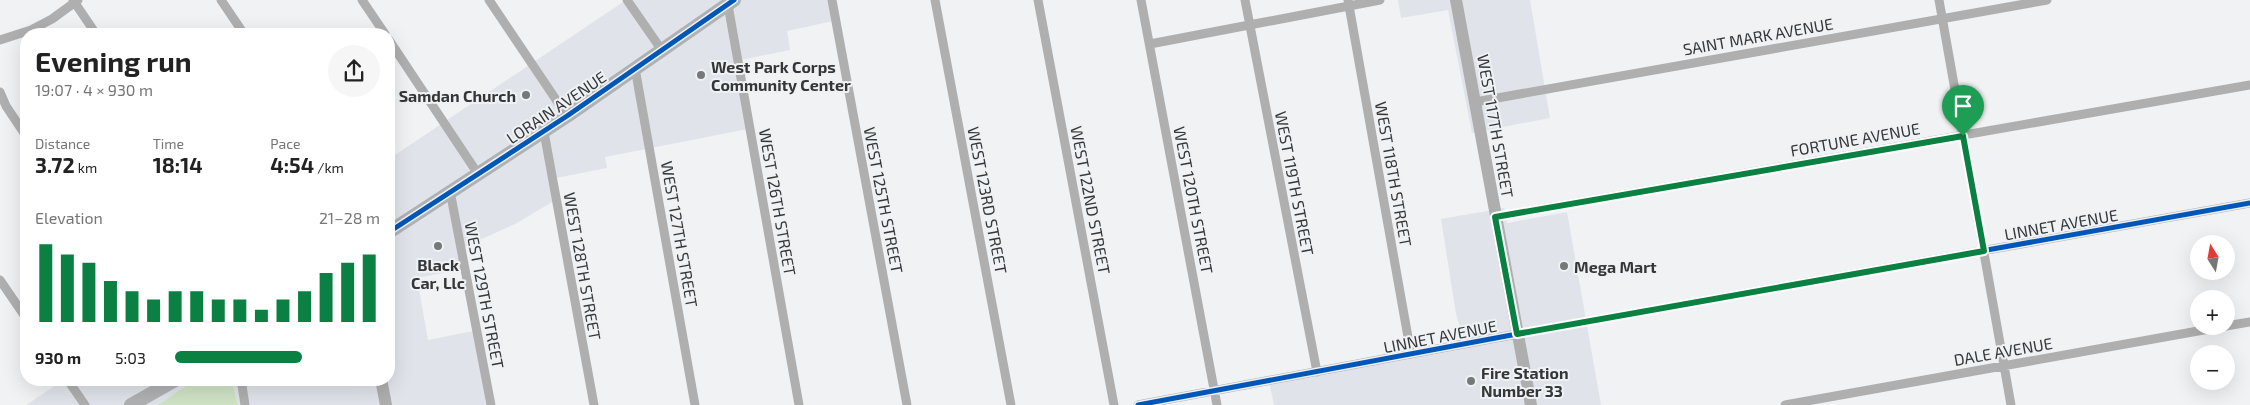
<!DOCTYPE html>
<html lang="en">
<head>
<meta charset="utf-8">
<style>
  :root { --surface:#fff; --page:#f6f6f6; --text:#222; --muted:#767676; --accent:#0b8043 }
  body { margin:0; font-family:"Exo 2",sans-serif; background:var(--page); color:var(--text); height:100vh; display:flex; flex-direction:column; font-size:19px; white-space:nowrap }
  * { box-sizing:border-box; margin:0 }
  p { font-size:16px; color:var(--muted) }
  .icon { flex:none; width:28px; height:28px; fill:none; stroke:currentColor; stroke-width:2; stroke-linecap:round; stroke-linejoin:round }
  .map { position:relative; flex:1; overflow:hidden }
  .panel { position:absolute; left:20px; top:28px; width:375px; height:358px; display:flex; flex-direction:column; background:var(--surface); border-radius:20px; box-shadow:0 5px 20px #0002 }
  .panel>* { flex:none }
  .needle { width:32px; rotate:349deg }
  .fabs { position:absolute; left:2190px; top:235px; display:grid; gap:10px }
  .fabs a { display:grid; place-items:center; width:45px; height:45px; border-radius:50%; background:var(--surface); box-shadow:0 5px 20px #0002; font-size:25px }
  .pin { position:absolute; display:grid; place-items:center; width:42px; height:42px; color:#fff; margin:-51px -21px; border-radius:50% 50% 50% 0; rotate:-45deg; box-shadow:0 0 5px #0007 }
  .pin .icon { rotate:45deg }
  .round { display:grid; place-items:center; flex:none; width:52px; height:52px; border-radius:26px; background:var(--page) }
  .summary { display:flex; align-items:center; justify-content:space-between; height:85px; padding:0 15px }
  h1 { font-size:28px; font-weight:700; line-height:38px }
  .figures { display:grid; grid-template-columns:repeat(3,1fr); gap:8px; height:85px; padding:5px 15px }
  .figures div { display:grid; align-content:center }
  .figures b { font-size:21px; font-weight:700 }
  .figures small { font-size:14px; font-weight:400 }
  .figures p { font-size:14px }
  .chart { height:140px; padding:10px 15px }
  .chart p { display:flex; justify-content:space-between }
  .chart svg { width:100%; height:90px; margin-top:5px; stroke:var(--accent); stroke-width:6 }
  ul { padding:0 15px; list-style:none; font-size:16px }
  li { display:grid; grid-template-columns:80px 60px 1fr; align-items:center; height:38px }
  li i { height:12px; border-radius:6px; background:var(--accent) }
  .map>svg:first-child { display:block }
</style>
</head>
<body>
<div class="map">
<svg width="2250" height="405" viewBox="0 0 2250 405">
  <rect width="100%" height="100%" fill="#f0f2f4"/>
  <!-- built -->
  <path fill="#e0e4ea" d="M626,0H834L838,20L787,31L790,50L741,60L753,128L605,157L607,168L556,178L559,198L515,224L462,248L466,269L417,278L428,340L473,331L486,405H238L231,379H389V159Z
    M1398,0H1530L1550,118L1472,133L1448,10L1401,18Z
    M1504,208L1507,223L1567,212L1601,405H1274L1268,377L1464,340L1456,314L1441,219Z
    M65,379H196L158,405H26Z"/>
  <!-- park -->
  <path fill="#d0e3c5" d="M196,379H231L238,405H158Z"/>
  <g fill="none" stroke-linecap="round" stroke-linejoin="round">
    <!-- minor -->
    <path stroke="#afafaf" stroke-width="9" d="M73,0L96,34
      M221,0L244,34
      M362,0L385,34
      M489,0L567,116
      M627,0L661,49
      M832,0L907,405
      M935,0L1011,405
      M1038,0L1114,405
      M1141,0L1217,405
      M1245,0L1317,372
      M1348,0L1411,354
      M1939,0L2011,405
      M728,5L799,405
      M0,40L31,30L52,19L78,0
      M389,40L478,174
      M1150,44L1380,0
      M635,68L695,405
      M0,92L6,106L26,136
      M1475,102L2047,0
      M544,132L594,405
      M450,191L491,405
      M1495,217L2250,85
      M0,280L26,318
      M2226,326L2250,322
      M67,379L85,405
      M241,379L245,405
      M1138,405L1517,334L2250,203
      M1785,405L2226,326"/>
    <!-- secondary -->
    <path stroke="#aeaeae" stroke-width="12" d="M1456,0L1531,405
      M381,379L386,405"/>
    <!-- primary -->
    <path stroke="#b0b1b3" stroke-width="14" d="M389,232L567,116L734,0
      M131,405L177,379"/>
    <defs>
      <path id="cycleway" d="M389,232L567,116L734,0
        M1138,405L1517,334L2250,203"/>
    </defs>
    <!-- cycleway casing -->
    <use href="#cycleway" stroke="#eff2f5" stroke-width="8"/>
    <!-- cycleway -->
    <use href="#cycleway" stroke="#0057b8" stroke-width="5"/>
  </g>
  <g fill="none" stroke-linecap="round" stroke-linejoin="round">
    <defs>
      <path id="route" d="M1963,136L1984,251L1517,334L1495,217Z"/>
    </defs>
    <!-- route casing -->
    <use href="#route" stroke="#fff" stroke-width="10"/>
    <!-- route -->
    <use href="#route" stroke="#0b8043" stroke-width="6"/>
  </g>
  <!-- markers -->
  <g fill="#767879" stroke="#eff2f5" stroke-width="2">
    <circle cx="701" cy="75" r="5"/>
    <circle cx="526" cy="95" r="5"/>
    <circle cx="438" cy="246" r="5"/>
    <circle cx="1564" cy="266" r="5"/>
    <circle cx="1471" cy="381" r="5"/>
  </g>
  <g text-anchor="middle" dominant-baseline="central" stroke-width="4" stroke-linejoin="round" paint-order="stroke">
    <!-- street labels -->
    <g font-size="16" fill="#353637" stroke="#eff2f5">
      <text transform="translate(1758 36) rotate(-10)">SAINT MARK AVENUE</text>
      <text transform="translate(556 107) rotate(-34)">LORAIN AVENUE</text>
      <text transform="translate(1496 126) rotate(80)">WEST 117TH STREET</text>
      <text transform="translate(1855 139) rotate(-10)">FORTUNE AVENUE</text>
      <text transform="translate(1394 174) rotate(80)">WEST 118TH STREET</text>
      <text transform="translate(1295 183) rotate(79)">WEST 119TH STREET</text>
      <text transform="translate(884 200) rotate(79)">WEST 125TH STREET</text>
      <text transform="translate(988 200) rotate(79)">WEST 123RD STREET</text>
      <text transform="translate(1091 200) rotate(79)">WEST 122ND STREET</text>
      <text transform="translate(1194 200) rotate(79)">WEST 120TH STREET</text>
      <text transform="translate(778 202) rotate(80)">WEST 126TH STREET</text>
      <text transform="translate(2061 224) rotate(-10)">LINNET AVENUE</text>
      <text transform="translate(680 234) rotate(80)">WEST 127TH STREET</text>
      <text transform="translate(583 266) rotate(80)">WEST 128TH STREET</text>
      <text transform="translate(485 295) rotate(79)">WEST 129TH STREET</text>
      <text transform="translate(1440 336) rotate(-11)">LINNET AVENUE</text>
      <text transform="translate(2003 351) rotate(-10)">DALE AVENUE</text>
    </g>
    <!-- poi labels -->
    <g font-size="16" font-weight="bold" fill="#353637" stroke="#eff2f5" text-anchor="start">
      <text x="711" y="66">West Park Corps<tspan x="711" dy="18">Community Center</tspan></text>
      <text x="516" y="95" text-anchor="end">Samdan Church</text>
      <text x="438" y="264" text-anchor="middle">Black<tspan x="438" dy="18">Car, Llc</tspan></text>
      <text x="1574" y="266">Mega Mart</text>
      <text x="1481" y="372">Fire Station<tspan x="1481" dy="18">Number 33</tspan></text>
    </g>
  </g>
</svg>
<div class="fabs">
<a><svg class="needle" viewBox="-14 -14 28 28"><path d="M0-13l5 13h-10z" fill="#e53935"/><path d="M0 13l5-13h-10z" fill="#767676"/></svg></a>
<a>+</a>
<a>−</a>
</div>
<div class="pin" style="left:1963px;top:136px;background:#1e9e55"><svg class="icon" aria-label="arrive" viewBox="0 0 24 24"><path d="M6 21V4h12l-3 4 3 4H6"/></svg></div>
<section class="panel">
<div class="summary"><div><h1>Evening run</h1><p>19:07 · 4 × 930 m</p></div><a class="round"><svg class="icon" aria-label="share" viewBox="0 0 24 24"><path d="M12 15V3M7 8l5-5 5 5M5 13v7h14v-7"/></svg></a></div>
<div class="figures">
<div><p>Distance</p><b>3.72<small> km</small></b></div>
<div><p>Time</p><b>18:14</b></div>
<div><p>Pace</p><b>4:54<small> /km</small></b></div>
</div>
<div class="chart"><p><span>Elevation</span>21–28 m</p>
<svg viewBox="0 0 160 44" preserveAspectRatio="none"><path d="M5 44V6M15 44V11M25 44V15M35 44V24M45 44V29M55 44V33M65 44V29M75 44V29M85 44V33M95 44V33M105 44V38M115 44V33M125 44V29M135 44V20M145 44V15M155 44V11"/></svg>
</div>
<ul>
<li><b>930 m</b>5:03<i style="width:62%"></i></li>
</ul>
</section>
</div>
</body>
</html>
